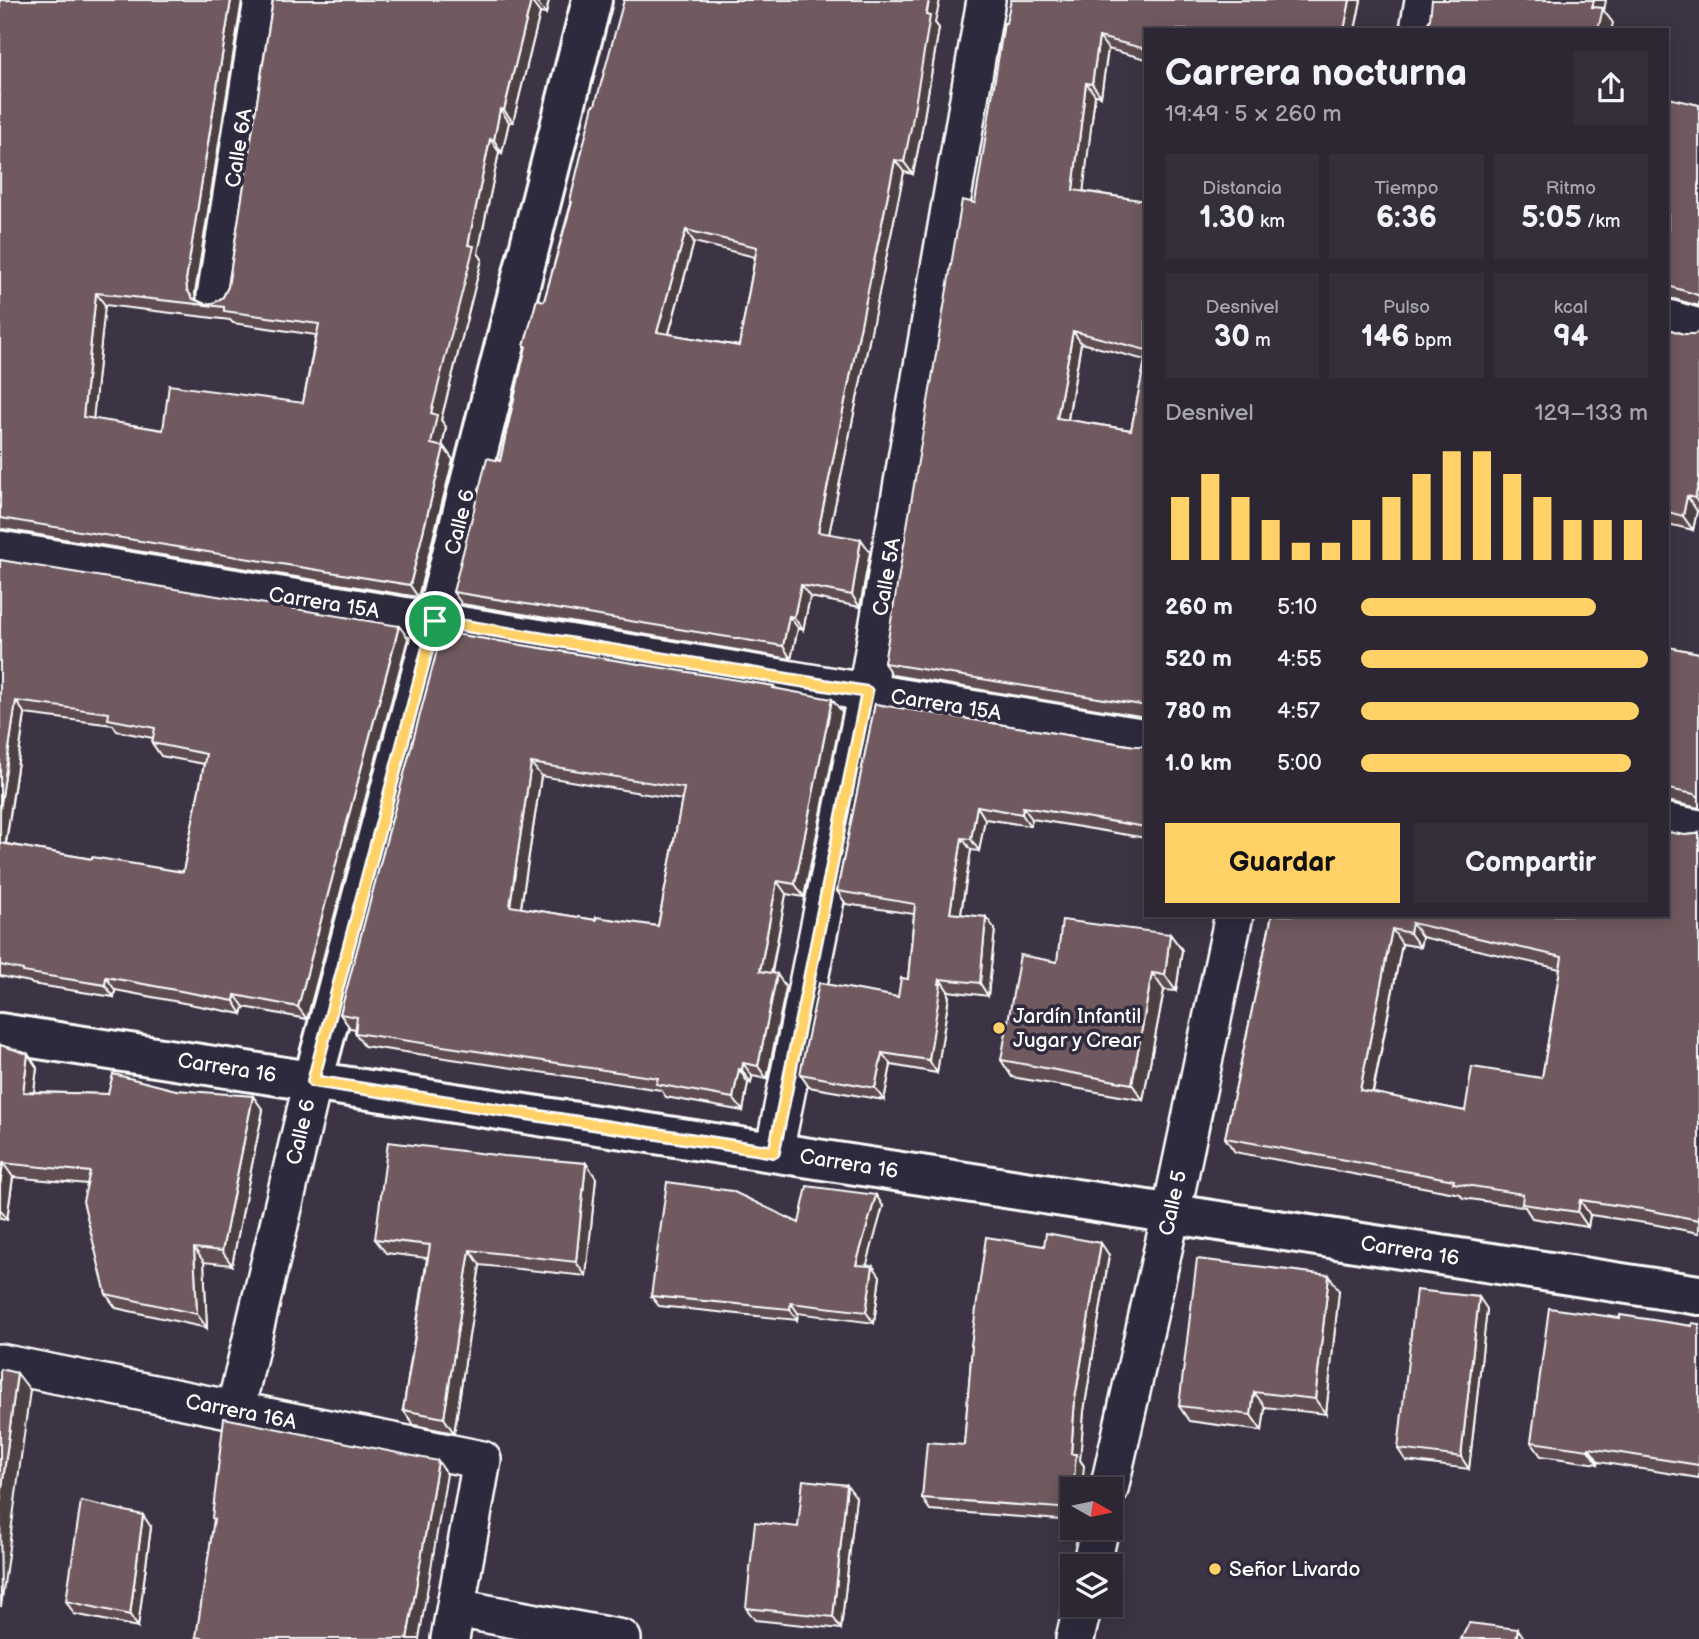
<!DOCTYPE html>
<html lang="es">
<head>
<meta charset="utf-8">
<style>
  :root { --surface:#2d2733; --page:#352f3b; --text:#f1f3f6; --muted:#a7a5ac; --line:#48444e; --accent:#ffd166 }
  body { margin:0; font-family:"Balsamiq Sans",sans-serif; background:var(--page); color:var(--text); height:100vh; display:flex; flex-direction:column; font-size:26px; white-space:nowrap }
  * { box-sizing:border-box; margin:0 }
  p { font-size:23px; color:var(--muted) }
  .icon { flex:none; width:38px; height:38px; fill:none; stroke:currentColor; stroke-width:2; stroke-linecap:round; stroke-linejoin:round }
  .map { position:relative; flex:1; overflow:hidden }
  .panel { position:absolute; left:1144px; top:28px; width:525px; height:889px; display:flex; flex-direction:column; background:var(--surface); border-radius:0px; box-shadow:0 4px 18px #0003,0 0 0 2px var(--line) }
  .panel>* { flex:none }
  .needle { width:46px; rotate:99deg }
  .tools { position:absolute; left:1060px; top:1477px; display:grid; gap:14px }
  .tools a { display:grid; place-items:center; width:63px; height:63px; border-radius:0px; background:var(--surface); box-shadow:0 4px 18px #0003,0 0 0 2px var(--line); font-size:35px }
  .pin { position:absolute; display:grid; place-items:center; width:60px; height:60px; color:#fff; margin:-30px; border:4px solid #fff; border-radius:50%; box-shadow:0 2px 7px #0007 }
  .round { display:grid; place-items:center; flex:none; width:74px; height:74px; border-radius:0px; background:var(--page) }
  .summary { display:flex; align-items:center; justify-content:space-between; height:119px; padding:0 21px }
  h1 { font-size:38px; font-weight:600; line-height:52px }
  .metrics { display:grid; grid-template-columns:repeat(3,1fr); gap:10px; height:119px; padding:7px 21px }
  .metrics div { display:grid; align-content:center; border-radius:0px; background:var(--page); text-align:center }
  .metrics b { font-size:30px; font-weight:600 }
  .metrics small { font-size:19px; font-weight:400 }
  .metrics p { font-size:19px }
  .chart { height:196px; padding:14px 21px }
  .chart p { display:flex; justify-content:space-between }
  .chart svg { width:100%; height:126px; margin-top:7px; stroke:var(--accent); stroke-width:6 }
  .cta { display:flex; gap:14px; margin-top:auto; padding:14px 21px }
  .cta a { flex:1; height:80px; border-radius:0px; background:var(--accent); color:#111; font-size:28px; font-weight:600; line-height:80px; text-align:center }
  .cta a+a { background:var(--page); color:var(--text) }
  ul { padding:0 21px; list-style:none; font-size:23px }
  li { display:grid; grid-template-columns:112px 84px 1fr; align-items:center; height:52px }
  li i { height:18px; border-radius:9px; background:var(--accent) }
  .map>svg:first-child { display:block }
</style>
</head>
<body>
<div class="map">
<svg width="1699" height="1639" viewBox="0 0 1699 1639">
  <rect width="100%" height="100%" fill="#3c3444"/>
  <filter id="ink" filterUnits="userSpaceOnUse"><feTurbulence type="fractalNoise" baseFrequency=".0143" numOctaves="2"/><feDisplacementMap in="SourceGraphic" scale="14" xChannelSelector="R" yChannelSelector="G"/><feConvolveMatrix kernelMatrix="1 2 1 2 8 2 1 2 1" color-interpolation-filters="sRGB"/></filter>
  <g filter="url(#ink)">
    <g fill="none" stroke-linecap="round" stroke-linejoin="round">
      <defs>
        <path id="minor" d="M1419,30L1424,0
          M216,296L263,0
          M1668,319L1699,328
          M0,550L1146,738
          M1668,823L1699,829
          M774,1152L867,692L986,0
          M0,1363L482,1460L450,1639
          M235,1411L313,1081
          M1109,1489L1171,1214L1234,915
          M1091,1566L1100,1528
          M456,1608L622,1639
          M1075,1639L1083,1605"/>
        <path id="tertiary" d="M0,1033L1699,1295
          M313,1081L435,621L592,0"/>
      </defs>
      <!-- minor casing -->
      <use href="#minor" stroke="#fff" stroke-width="42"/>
      <!-- tertiary casing -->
      <use href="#tertiary" stroke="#fff" stroke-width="44"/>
      <!-- minor -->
      <use href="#minor" stroke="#2f2a3d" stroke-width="37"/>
      <!-- tertiary -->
      <use href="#tertiary" stroke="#2f2a3d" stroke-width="38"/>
    </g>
    <!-- wall -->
    <path fill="#5f4d51" stroke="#fff" stroke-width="2" fill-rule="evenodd" d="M0,0L195,293L196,300L205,304L214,303L223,297L228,287L273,0H549L546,14L540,13L513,122H509L502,153L499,152L478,253L482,259L441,420L446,427L442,447H444L453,460L418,597L3,529L0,530ZM105,305L230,320L233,323L316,335L303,403L163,430L93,419Z
      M1011,0H1361L1355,30H1146V59L1108,49L1101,96L1095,95L1083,191L1146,201V717L892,675L884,663L975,203ZM1081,343L1145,360L1131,430L1068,420Z
      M935,23L939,28L921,135L913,174L904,172L829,534L870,552L860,607L810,597L803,630L798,628L791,659L462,604L453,592L500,461L525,348L524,346L544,301L571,203L570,201L595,105ZM694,242L755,257L739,346L669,334Z
      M1668,98L1699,105V306L1674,299H1668Z
      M1668,329L1683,334H1695L1699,331V511H1697L1693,530L1668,524Z
      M0,560L408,638L307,1019L244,1007L242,1014L115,990L114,997L32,984L30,982L0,976ZM25,714L113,725L117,731L153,738L152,743L161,756L204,764L183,872L92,859L6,844Z
      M442,632L774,686L775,688L842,712L804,897L786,894L772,973L786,988L767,1079L752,1076L751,1083H748L743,1111L666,1097L661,1090L364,1046L355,1033L356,1029L350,1028L340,1014ZM541,776L682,800L658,926L596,920L521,908Z
      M1668,647L1699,653V808L1672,802L1668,803Z
      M875,704L1134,746H1144L1146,744V838L1032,819L1030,826L985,819L979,851L971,850L961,914L995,929L988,996L948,991V995L949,996L937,1073L891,1065L884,1100L809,1087L800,1074L898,997L908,979L914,914L846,904L837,891Z
      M1699,832V1233L1652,1224L1590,1215L1588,1227L1532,1218L1525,1207L1463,1198L1460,1194L1235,1152L1225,1138L1272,915L1685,835L1696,834ZM1422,937L1560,969L1542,1078L1465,1111L1373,1093L1402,944L1420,947Z
      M1170,934L1182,950L1176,991L1164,990L1143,1100L1012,1077L1001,1060L1057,962Z
      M0,1045L28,1054L37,1068L34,1092L108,1094L176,1090L263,1110L232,1265L204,1262L207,1328L116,1308L106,1294L87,1184L13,1177L7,1219L0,1218Z
      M596,1178L586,1276L480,1265L454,1433L414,1425L403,1410L427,1258L386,1253L375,1239Z
      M883,1206L866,1265L880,1276L874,1323L798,1313L797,1320L659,1306L651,1296L799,1223Z
      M1109,1255L1084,1411L1080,1460L1084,1466L1073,1489V1521L930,1510L922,1498L964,1445L972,1348L971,1345Z
      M1339,1291L1326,1414L1265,1407L1262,1431L1189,1421L1179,1406Z
      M1487,1309L1469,1469L1406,1461L1398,1449Z
      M1620,1318L1692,1326L1699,1324V1478L1599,1462L1598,1464L1541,1456L1531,1442Z
      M856,1497L841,1629L755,1620L746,1608L798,1527Z
      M151,1527L138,1627L74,1614L66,1601Z"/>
    <!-- shaded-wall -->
    <path fill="#4e3f42" stroke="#fff" stroke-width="2" d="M231,0H242L195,293L196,303L187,290L186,280Z
      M537,0H549L546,14L537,2Z
      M929,0H940L935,23L939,28L921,135L913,174L904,162Z
      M1350,0H1361L1355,30H1344Z
      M1594,0H1606L1604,11L1613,23L1611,30H1598L1592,7Z
      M531,1L540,13L513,122L504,110Z
      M1099,37L1108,49L1101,96L1092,84Z
      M1086,83L1095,95L1082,202L1073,190Z
      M500,109L509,122L502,153L494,140Z
      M490,139L499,152L478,253L482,259L441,420L446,427L440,457L431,444V413L468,245Z
      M895,160L904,172L827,544L818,532Z
      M686,230L694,242L666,344L657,332Z
      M96,293L105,305L92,430L83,417Z
      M1073,331L1081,343L1066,430L1057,418Z
      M444,447L453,460L418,597L410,585Z
      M1699,482V504L1695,498Z
      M1687,496L1697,511L1693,530L1683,516Z
      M861,539L870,552L860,607L852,595Z
      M801,585L810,597L803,630L794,617Z
      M789,616L798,628L791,659L783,646Z
      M399,626L408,638L307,1019L298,1007Z
      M832,699L842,712L804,897L795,884Z
      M16,701L25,714L4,855L0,849V810Z
      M531,763L541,776L519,920L510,906Z
      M977,806L985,819L979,851L971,839Z
      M1023,807L1032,819L1030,826L1022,814Z
      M962,838L971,850L959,925L950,913Z
      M777,881L786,894L769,985L760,971Z
      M986,917L995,929L988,996L980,983Z
      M1412,923L1422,937L1420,947L1410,933Z
      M1392,929L1402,944L1370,1105L1360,1090Z
      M1170,934L1182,950L1176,991L1165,975Z
      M1152,973L1164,990L1143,1100L1132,1084Z
      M777,974L786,988L767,1079L758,1066Z
      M106,977L115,990L114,997L105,985Z
      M940,979L948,991V995L949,996L937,1073L929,1060Z
      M235,995L244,1007L242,1014L234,1001Z
      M882,1053L891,1065L884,1100L875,1088Z
      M28,1054L37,1068L32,1106L23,1092Z
      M743,1063L752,1076L751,1083L742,1070Z
      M739,1069L748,1083L743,1111L733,1098Z
      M253,1096L263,1110L232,1265L222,1251Z
      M3,1163L13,1177L7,1219L0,1209V1185Z
      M586,1163L596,1178L586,1276L576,1262Z
      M876,1195L883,1206L864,1275L856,1265Z
      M1580,1200L1590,1215L1588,1227L1578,1212Z
      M1101,1243L1109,1255L1084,1411L1080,1460L1084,1466L1082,1489H1073L1071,1454L1075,1399Z
      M194,1248L204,1262L207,1328L197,1314Z
      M470,1250L480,1265L454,1433L444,1418Z
      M873,1266L880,1276L874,1323L866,1312Z
      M1329,1275L1339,1291L1326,1414L1315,1399Z
      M1479,1297L1487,1309L1469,1469L1461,1457Z
      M791,1303L798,1313L797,1320L790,1309Z
      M17,1373L30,1390L1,1607L0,1503Z
      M1254,1392L1265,1407L1262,1431L1251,1415Z
      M1589,1448L1599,1462L1598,1464L1588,1450Z
      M438,1461L447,1474L419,1639H407Z
      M847,1485L856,1497L841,1629L833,1617Z
      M143,1515L151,1527L138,1627L130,1615Z
      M1518,1629L1525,1639H1516Z"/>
    <!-- building -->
    <path fill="#6f5a5e" stroke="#fff" stroke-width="2" fill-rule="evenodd" d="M0,0H231L186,280L187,290L193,299L205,304L214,303L223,297L228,287L273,0H537V2L531,1L504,110L500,109L494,140L490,139L468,245L474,246L431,413L437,415L431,444L444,447L410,585L0,518ZM96,293L224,307V311L319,324L303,403L169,385L163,430L83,417Z
      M624,0H929L926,15L930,16L912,123L904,162L895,160L818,532L861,539L852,595L801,585L794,617L789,616L783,646L453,592L487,458L500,461L526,346H524L537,299L544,301L572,202L570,201L593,105H595ZM686,230L757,247L739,346L657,332Z
      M1011,0H1350L1344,30H1146V49L1099,37L1092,84L1086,83L1073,190L1146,201V350L1073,331L1057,418L1131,430L1146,356V708L1141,705L884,663L962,200L975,203L1004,23H1006Z
      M1432,0H1594L1592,7L1603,8L1598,30H1424L1430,19Z
      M1668,98L1699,105V296L1695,294L1668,286Z
      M1668,329L1683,334H1695L1699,331V482L1695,498L1687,496L1683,516L1668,512Z
      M0,560L399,626L298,1007L235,995L234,1001L106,977L105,985L23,972V970L0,965V843L92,859V857L183,872L206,754L152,743L155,728L108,719L109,713L16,701L0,810Z
      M442,632L774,686L773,688L832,699L795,884L777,881L760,971L777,974L758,1066L743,1063L742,1070L739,1069L733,1098L656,1084L658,1078L355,1033L357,1017L340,1014ZM531,763L684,788L658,926L596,917V920L510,906Z
      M1668,647L1699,653V797L1694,794L1668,789Z
      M875,704L1134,746H1144L1146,744V827L1023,807L1022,814L977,806L971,839L962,838L950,913L986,917L980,983L940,979L939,984H941L929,1060L882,1053L875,1088L800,1074L819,983L898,997L901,978L908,979L915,904L837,891Z
      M1668,832L1685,835L1696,834L1699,832V1220L1642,1209L1580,1200L1578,1212L1522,1204L1523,1194L1453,1183L1454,1180L1225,1138L1272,915H1668ZM1412,923L1562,957L1542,1078L1472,1067L1465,1111L1360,1090L1392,929L1410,933Z
      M1062,920L1170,934L1165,975L1152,973L1132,1084L1001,1060L1020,955L1057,962Z
      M0,1045L28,1054L23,1092L108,1094L113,1074L176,1090L253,1096L222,1251L194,1248L197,1314L106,1294L83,1201L90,1172L3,1163L0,1185Z
      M388,1142L504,1156L586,1163L576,1262L470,1250L444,1418L403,1410L430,1245L375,1239Z
      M667,1182L732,1191L799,1223L807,1186L876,1195L856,1265L873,1266L866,1312L791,1303L790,1309L651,1296Z
      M1046,1233L1101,1243L1075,1399L1071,1454H1076L1072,1509L922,1498L927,1442L964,1445L972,1346L971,1345L986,1237L1044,1246Z
      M1197,1259L1329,1275L1315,1399L1254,1392L1251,1415L1179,1406Z
      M1416,1290L1479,1297L1461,1457L1398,1449Z
      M1549,1308L1620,1318V1315L1692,1326V1323L1699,1324V1465L1589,1448L1588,1450L1531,1442Z
      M0,1369L17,1373L0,1503Z
      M224,1418L438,1461L407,1639H208L196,1637L214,1519L212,1518Z
      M803,1480L847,1485L833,1617L746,1608L755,1522L798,1527Z
      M81,1501L143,1515L130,1615L66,1601Z
      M1469,1623L1518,1629L1516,1639H1461Z"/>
  </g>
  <g fill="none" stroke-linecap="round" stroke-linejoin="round" filter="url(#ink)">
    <defs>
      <path id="route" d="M435,621L867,692L774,1152L313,1081Z"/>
    </defs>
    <!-- route casing -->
    <use href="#route" stroke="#fff" stroke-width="14"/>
    <!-- route -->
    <use href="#route" stroke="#ffd166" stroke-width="9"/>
  </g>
  <!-- markers -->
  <g fill="#ffd166" stroke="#2f2a3d" stroke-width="2.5">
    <circle cx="999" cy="1028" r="7"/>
    <circle cx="1215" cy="1569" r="7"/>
  </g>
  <g text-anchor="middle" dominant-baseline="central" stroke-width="7" stroke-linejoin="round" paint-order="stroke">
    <!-- street labels -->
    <g font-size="21" fill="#fff" stroke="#2f2a3d">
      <text transform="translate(239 148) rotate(-81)">Calle 6A</text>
      <text transform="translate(460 522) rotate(-76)">Calle 6</text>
      <text transform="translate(887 577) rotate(-80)">Calle 5A</text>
      <text transform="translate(324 603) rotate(9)">Carrera 15A</text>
      <text transform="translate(946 705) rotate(9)">Carrera 15A</text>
      <text transform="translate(227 1068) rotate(9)">Carrera 16</text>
      <text transform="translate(301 1132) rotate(-77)">Calle 6</text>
      <text transform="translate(849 1164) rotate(9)">Carrera 16</text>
      <text transform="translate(1173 1203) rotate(-78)">Calle 5</text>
      <text transform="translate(1410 1251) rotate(9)">Carrera 16</text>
      <text transform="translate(241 1412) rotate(11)">Carrera 16A</text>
    </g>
    <!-- poi labels -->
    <g font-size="21" fill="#fff" stroke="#2f2a3d" text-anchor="start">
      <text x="1013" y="1016">Jardín Infantil<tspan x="1013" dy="24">Jugar y Crear</tspan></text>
      <text x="1229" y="1569">Señor Livardo</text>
    </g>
  </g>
</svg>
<div class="tools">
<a><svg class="needle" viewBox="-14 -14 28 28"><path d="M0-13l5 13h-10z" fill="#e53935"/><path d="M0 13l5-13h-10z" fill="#a7a5ac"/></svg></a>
<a><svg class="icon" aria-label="layers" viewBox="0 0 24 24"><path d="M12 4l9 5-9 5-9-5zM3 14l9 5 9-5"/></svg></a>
</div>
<div class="pin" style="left:435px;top:621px;background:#1e9e55"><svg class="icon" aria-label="arrive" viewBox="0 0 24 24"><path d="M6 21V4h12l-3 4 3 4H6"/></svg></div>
<section class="panel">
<div class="summary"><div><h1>Carrera nocturna</h1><p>19:49 · 5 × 260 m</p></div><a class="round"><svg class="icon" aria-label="share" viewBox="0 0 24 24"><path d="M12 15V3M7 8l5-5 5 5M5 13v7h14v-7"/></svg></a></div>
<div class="metrics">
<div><p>Distancia</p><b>1.30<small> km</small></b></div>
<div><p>Tiempo</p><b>6:36</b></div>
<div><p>Ritmo</p><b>5:05<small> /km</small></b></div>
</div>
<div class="metrics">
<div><p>Desnivel</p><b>30<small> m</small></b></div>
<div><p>Pulso</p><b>146<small> bpm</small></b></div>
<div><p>kcal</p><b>94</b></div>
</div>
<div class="chart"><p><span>Desnivel</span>129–133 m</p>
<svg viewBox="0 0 160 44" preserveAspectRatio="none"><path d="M5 44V22M15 44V14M25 44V22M35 44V30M45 44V38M55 44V38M65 44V30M75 44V22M85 44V14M95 44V6M105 44V6M115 44V14M125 44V22M135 44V30M145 44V30M155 44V30"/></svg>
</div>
<ul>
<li><b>260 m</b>5:10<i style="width:82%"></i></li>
<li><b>520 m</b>4:55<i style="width:100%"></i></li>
<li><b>780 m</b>4:57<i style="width:97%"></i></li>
<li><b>1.0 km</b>5:00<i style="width:94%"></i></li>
</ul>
<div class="cta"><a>Guardar</a><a>Compartir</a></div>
</section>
</div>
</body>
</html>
